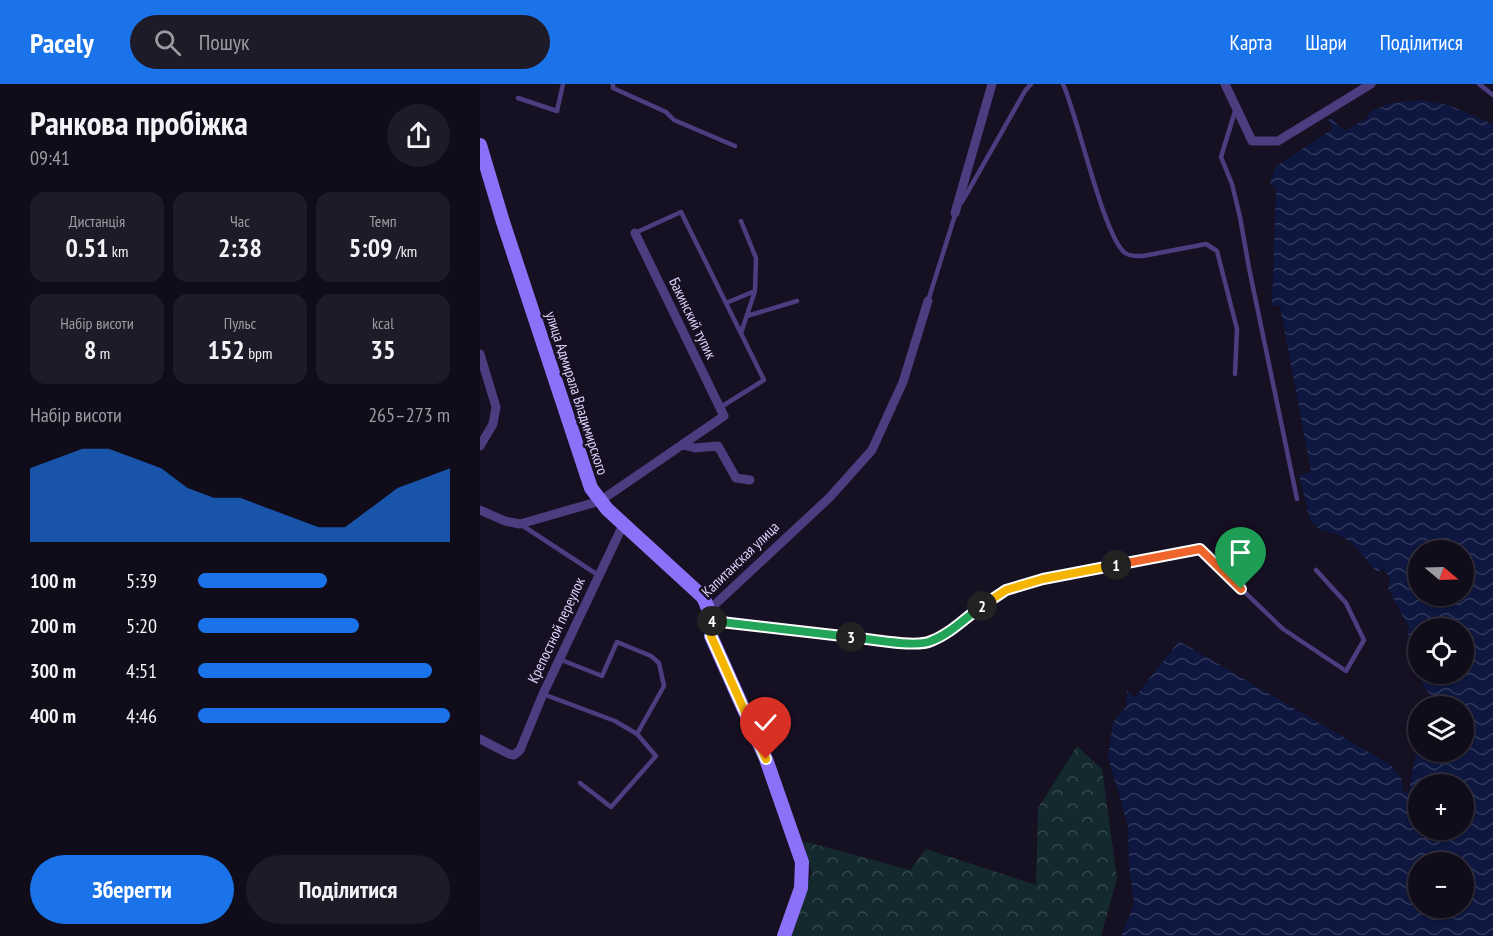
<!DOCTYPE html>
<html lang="uk">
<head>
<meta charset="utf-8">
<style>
  :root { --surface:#100c1a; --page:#1e1a27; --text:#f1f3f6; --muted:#9c9ba2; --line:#302c39; --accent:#1a73e8 }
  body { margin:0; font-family:"PT Sans Narrow",sans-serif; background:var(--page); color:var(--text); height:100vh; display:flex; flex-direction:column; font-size:22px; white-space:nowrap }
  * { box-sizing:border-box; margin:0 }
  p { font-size:20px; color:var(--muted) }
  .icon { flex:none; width:33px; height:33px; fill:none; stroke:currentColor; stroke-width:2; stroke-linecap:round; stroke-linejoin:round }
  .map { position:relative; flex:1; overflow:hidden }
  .sheet { display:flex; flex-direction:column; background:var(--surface); width:480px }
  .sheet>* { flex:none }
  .needle { width:39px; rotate:109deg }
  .tools { position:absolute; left:928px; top:456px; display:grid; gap:12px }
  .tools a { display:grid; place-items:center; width:66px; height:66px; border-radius:50%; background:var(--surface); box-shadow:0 2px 4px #0004,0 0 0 2px var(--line); font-size:30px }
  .pin { position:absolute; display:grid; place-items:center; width:51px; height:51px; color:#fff; margin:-62px -26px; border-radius:50% 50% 50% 0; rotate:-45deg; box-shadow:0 0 6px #0007 }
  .pin .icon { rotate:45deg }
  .km { position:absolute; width:30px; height:30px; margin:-15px; border-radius:50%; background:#222; color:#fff; font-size:16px; line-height:30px; text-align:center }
  .round { display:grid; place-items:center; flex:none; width:63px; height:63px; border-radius:32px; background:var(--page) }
  .head { display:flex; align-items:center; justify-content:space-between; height:102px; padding:0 30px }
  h1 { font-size:33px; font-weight:800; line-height:45px }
  .metrics { display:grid; grid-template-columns:repeat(3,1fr); gap:9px; height:102px; padding:6px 30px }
  .metrics div { display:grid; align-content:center; border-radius:15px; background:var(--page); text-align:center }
  .metrics b { font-size:26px; font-weight:800 }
  .metrics small { font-size:16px; font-weight:400 }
  .metrics p { font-size:16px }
  .chart { height:168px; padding:12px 30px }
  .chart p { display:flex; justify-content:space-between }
  .chart svg { width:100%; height:108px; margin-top:6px; fill:var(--accent); opacity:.7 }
  .primary-button { display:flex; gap:12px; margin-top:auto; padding:12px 30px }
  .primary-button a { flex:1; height:69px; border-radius:36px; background:var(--accent); color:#fff; font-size:24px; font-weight:800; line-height:69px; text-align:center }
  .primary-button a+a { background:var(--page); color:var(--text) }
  ul { padding:0 30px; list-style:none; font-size:20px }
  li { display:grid; grid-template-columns:96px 72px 1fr; align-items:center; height:45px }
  li i { height:15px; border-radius:8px; background:var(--accent) }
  header { display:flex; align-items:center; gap:36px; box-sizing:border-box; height:84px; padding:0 30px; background:var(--accent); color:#fff }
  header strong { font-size:28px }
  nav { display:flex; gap:33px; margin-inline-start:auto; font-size:21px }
  .search { width:420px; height:54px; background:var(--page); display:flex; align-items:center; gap:15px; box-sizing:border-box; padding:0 21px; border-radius:33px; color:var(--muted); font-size:22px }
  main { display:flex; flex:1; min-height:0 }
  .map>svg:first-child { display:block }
</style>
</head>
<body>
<header>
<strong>Pacely</strong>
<div class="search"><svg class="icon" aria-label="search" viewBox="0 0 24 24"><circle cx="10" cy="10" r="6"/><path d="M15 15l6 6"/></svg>Пошук</div>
<nav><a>Карта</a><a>Шари</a><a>Поділитися</a></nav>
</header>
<main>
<section class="sheet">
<div class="head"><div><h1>Ранкова пробіжка</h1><p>09:41</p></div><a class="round"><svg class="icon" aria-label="share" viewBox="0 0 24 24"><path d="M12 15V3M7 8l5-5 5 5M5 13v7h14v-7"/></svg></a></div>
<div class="metrics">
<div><p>Дистанція</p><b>0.51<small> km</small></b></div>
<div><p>Час</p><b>2:38</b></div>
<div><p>Темп</p><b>5:09<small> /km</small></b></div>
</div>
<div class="metrics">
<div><p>Набір висоти</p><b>8<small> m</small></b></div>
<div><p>Пульс</p><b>152<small> bpm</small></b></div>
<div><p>kcal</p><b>35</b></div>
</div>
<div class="chart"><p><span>Набір висоти</span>265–273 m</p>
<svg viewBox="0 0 160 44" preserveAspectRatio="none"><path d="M0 44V14L10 10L20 6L30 6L40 10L50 14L60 22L70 26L80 26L90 30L100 34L110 38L120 38L130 30L140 22L150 18L160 14V44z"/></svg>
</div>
<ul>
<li><b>100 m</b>5:39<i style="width:51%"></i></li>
<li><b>200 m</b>5:20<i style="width:64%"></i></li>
<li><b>300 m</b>4:51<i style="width:93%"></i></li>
<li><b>400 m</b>4:46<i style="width:100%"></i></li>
</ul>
<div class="primary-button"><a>Зберегти</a><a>Поділитися</a></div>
</section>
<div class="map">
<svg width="1013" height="852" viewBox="0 0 1013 852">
  <defs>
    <pattern id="park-crowns" width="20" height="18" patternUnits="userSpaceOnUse" patternTransform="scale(1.5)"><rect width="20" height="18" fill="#13292d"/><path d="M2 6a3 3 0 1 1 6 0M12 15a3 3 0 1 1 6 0" fill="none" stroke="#35474c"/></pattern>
    <pattern id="water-waves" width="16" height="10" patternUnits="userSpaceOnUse" patternTransform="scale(1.5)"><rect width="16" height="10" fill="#0d173f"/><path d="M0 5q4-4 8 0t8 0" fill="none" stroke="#30385c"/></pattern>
  </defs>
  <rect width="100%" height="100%" fill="#161023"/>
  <!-- park -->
  <path fill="url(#park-crowns)" d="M597,662L622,685L637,795L621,852H310L332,788L323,757L430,786L446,765L556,801L558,724Z"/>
  <!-- water -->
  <path fill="url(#water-waves)" fill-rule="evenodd" d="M939,16L968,21L1013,40V852H641L654,820L649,782L648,742L628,673L633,638L646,623L647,607L655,613L699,557L911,681L921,694L924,709L929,707L939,653V668H984V622H956L954,613L950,611L930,579L927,557L929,544L908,504L910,494L904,485L897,488L872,459L857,450L840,446L830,436L819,391L831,388L800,222L792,221L796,103L790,100L795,83L853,45L848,36L853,34L859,43L866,46L886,35L891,27L911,19ZM939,466H984V512H939ZM939,544H984V590H939ZM939,700H984V746H939ZM939,778H984V824H939Z"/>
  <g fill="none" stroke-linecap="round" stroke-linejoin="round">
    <!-- service -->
    <path stroke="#4b3d7f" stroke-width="4.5" d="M133,0V4L186,28L194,36L255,62
      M583,0C598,33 623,151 645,169C651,173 657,172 663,172L726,160L737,167L757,245L755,290
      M999,0L1013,11
      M38,14L77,27L83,0
      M756,24L741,73L752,100L760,133L769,184L817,415
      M482,118L545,7L551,0
      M155,149L201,128L284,296L241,323
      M448,217L476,128
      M246,219L275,207L276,174L261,137
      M267,232L317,217
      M261,249L275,207
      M40,440L118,491
      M564,495L720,465L803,545L866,587L884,556L866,519L836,486
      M79,575L122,592L137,558L171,572L179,579L184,602L157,650
      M63,610L135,637L157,650L176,672L131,723L100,699"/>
    <!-- minor -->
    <path stroke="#4b3d7f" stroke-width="9" d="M745,0L772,57H798L891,0
      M475,129L512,0
      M0,270L16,323L13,340L0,362
      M203,361L215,364L238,362L256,394L270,396
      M0,426L25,437L40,440L120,417L244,332L155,149
      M229,526L350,413L392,366L423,298L448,217
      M232,535L423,559H449L468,549L484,535L526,506L563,495
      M0,655L29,670L34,671L40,666L63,610L143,441"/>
    <!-- secondary -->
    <path stroke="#8b71f7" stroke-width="14" d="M0,61L23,138L111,404L127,425L223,513C230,527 232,537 231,552L286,675L322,778L321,804L304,852"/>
  </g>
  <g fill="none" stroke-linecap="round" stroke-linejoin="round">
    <defs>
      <path id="split-1" d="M636,481L720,465L761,505"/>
      <path id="split-2" d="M502,522L526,506L563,495L636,481"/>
      <path id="split-3" d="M371,553C390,555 436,564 451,557C470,550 485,534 502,522"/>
      <path id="split-4" d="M232,537L371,553"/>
      <path id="split-5" d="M232,537L231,552L286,675"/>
    </defs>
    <!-- split-1 casing -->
    <use href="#split-1" stroke="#fff" stroke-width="12"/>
    <!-- split-2 casing -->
    <use href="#split-2" stroke="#fff" stroke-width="12"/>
    <!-- split-3 casing -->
    <use href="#split-3" stroke="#fff" stroke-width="12"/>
    <!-- split-4 casing -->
    <use href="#split-4" stroke="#fff" stroke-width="12"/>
    <!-- split-5 casing -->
    <use href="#split-5" stroke="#fff" stroke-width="12"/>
    <!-- split-1 -->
    <use href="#split-1" stroke="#f0652b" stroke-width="8"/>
    <!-- split-2 -->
    <use href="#split-2" stroke="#f5b400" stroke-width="8"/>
    <!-- split-3 -->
    <use href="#split-3" stroke="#22a559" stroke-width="8"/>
    <!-- split-4 -->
    <use href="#split-4" stroke="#22a559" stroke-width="8"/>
    <!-- split-5 -->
    <use href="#split-5" stroke="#f5b400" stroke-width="8"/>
  </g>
  <g text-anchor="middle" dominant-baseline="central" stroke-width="5" stroke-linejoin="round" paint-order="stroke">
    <!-- street labels -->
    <g font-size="15" fill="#dfd4fc" stroke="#161023">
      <text transform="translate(213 234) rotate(64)">Бакинский тупик</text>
      <text transform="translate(97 309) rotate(72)">улица Адмирала Владимирского</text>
      <text transform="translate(260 475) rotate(-44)">Капитанская улица</text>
      <text transform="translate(76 546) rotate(-65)">Крепостной переулок</text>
    </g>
  </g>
</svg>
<div class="tools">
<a><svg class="needle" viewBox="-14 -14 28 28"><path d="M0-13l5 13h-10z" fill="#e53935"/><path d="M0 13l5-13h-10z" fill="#9c9ba2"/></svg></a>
<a><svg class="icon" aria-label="locate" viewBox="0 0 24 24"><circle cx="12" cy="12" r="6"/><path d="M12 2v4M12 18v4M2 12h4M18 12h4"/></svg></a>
<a><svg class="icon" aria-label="layers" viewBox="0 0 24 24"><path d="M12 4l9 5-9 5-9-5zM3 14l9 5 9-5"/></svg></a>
<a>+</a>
<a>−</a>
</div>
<div class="pin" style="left:761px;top:505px;background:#1e9e55"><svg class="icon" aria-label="arrive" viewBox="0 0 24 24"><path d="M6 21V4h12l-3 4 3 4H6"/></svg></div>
<div class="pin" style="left:286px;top:675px;background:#d93025"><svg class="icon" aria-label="check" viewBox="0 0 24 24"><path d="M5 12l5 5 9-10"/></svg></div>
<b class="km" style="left:636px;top:481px">1</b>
<b class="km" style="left:502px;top:522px">2</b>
<b class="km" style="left:371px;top:553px">3</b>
<b class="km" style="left:232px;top:537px">4</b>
</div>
</main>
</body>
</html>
